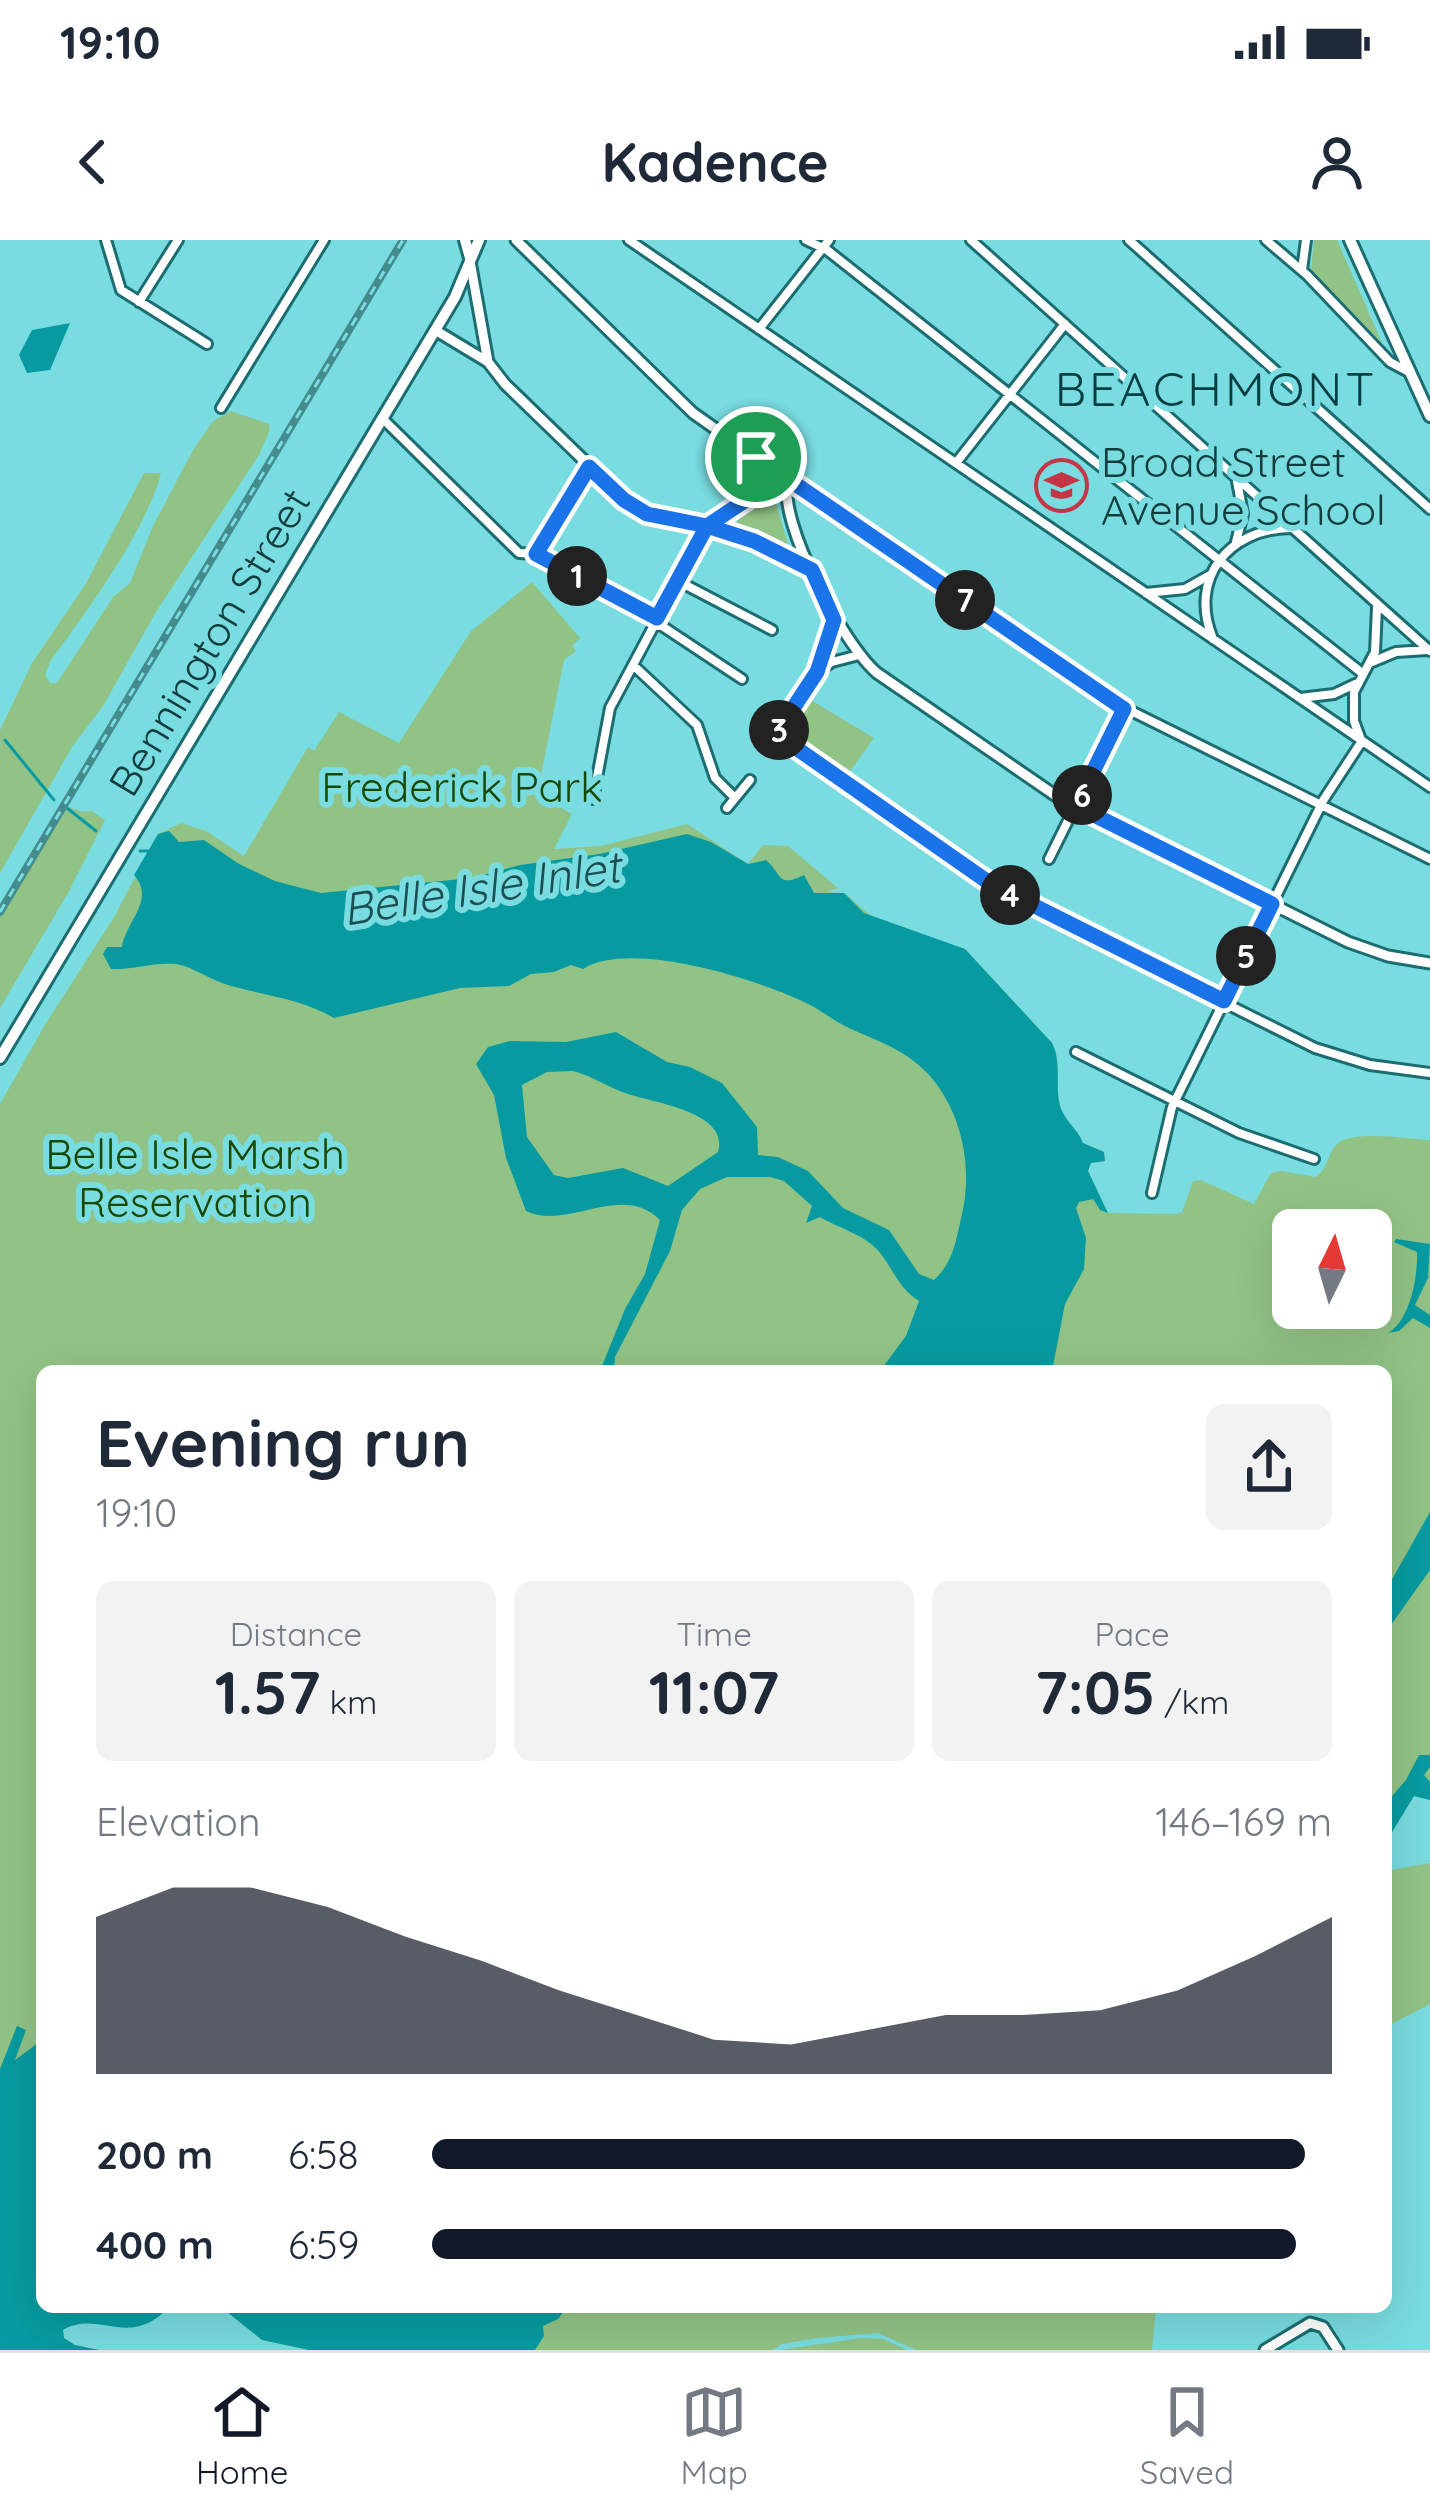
<!DOCTYPE html>
<html lang="en">
<head>
<meta charset="utf-8">
<style>
  :root { --surface:#fff; --page:#f2f2f3; --text:#1f2937; --muted:#747a83; --line:#e0e1e3; --accent:#111827 }
  body { margin:0; font-family:Quicksand,sans-serif; background:var(--page); color:var(--text); height:100vh; display:flex; flex-direction:column; font-size:45px; white-space:nowrap }
  * { box-sizing:border-box; margin:0 }
  p { font-size:39px; color:var(--muted) }
  .icon { flex:none; width:66px; height:66px; fill:none; stroke:currentColor; stroke-width:2; stroke-linecap:round; stroke-linejoin:round }
  .map { position:relative; flex:1; overflow:hidden }
  .side { position:absolute; left:36px; top:1125px; width:1356px; height:948px; display:flex; flex-direction:column; background:var(--surface); border-radius:18px; box-shadow:0 12px 48px #0002 }
  .side>* { flex:none }
  .needle { width:78px; rotate:5deg }
  .controls { position:absolute; left:1272px; top:969px; display:grid; gap:24px }
  .controls a { display:grid; place-items:center; width:120px; height:120px; border-radius:18px; background:var(--surface); box-shadow:0 12px 48px #0002; font-size:60px }
  .pin { position:absolute; display:grid; place-items:center; width:102px; height:102px; color:#fff; margin:-51px; border:6px solid #fff; border-radius:50%; box-shadow:0 3px 12px #0007 }
  .km { position:absolute; width:60px; height:60px; margin:-30px; border-radius:50%; background:#222; color:#fff; font-size:33px; line-height:60px; text-align:center }
  .round { display:grid; place-items:center; flex:none; width:126px; height:126px; border-radius:18px; background:var(--page) }
  .overview { display:flex; align-items:center; justify-content:space-between; height:204px; padding:0 60px }
  h1 { font-size:66px; font-weight:700; line-height:90px }
  .figures { display:grid; grid-template-columns:repeat(3,1fr); gap:18px; height:204px; padding:12px 60px }
  .figures div { display:grid; align-content:center; border-radius:18px; background:var(--page); text-align:center }
  .figures b { font-size:60px; font-weight:700 }
  .figures small { font-size:33px; font-weight:400 }
  .figures p { font-size:33px }
  .chart { height:336px; padding:24px 60px }
  .chart p { display:flex; justify-content:space-between }
  .chart svg { width:100%; height:216px; margin-top:12px; fill:var(--accent); opacity:.7 }
  ul { padding:0 60px; list-style:none; font-size:39px }
  li { display:grid; grid-template-columns:192px 144px 1fr; align-items:center; height:90px }
  li i { height:30px; border-radius:15px; background:var(--accent) }
  .status { display:flex; justify-content:space-between; align-items:center; height:84px; padding:0 60px; background:var(--surface); direction:ltr }
  .status svg { height:33px; fill:currentColor }
  header { display:flex; justify-content:space-between; align-items:center; height:156px; padding:0 60px; background:var(--surface); font-size:54px; font-weight:700 }
  .menu { display:flex; justify-content:space-around; align-items:center; height:168px; border-top:3px solid var(--line); background:var(--surface); font-size:33px; color:var(--muted) }
  .menu a { display:grid; justify-items:center; gap:6px }
  .menu .current { color:var(--accent) }
  .map>svg:first-child { display:block }
</style>
</head>
<body>
<div class="status"><b>19:10</b><svg viewBox="0 0 49 12"><path d="M0 12V9h3v3zM5 12V6h3v6zM10 12V3h3v9zM15 12V0h3v12zM26 1h20v11H26zM47 4h2v5h-2z"/></svg></div>
<header><svg class="icon" aria-label="back" viewBox="0 0 24 24"><path d="M15 5l-7 7 7 7"/></svg>Kadence<svg class="icon" aria-label="person" viewBox="0 0 24 24"><circle cx="12" cy="8" r="4"/><path d="M4 21q1-7 8-7t8 7"/></svg></header>
<div class="map">
<svg width="1430" height="2110" viewBox="0 0 1430 2110">
  <rect width="100%" height="100%" fill="#79dce0"/>
  <!-- green -->
  <path fill="#92c386" fill-rule="evenodd" d="M1314,0H1337L1382,103L1311,31Z
    M231,171L269,184L270,190L259,215L156,372L103,466L72,507L0,633V490L32,423L85,345L144,233H161C147,289 86,373 51,420L45,435L50,443H57L113,357L130,343L153,286L193,210L213,181Z
    M770,259L776,263L788,304L737,284V280Z
    M532,342L580,398L572,406L576,411L564,420L537,555L572,574L554,609L601,606L687,584L748,624L763,605L788,606L838,648L826,652L844,653C863,668 878,687 905,687L914,694L965,709L1052,803C1061,820 1056,842 1059,861C1062,881 1078,888 1083,903L1104,912L1105,921L1091,923L1088,931L1107,973L1177,974L1182,972L1193,941L1201,940L1254,964L1271,933L1280,931L1316,937C1329,927 1327,916 1336,905C1349,889 1409,899 1430,900V1560L1414,1556L1386,1602V1131H42V1992L0,2034V864L46,783L113,679L158,594L181,583L206,591L244,616L308,507L314,511L339,472L399,503L471,391ZM1293,990H1371V1068H1293Z
    M809,459L874,498L848,534L791,495L790,487Z
    M66,566L82,572L91,571L105,580L68,653L0,768V676Z
    M1430,1623V1764L1386,1787V1631Z
    M221,2067H1156L1152,2110H916L878,2093L817,2098L782,2104L773,2110H309L262,2100Z
    M861,2098L883,2099L907,2110H780Z"/>
  <!-- water -->
  <path fill="#079ba1" fill-rule="evenodd" d="M70,83L50,130L27,133L19,115L32,90Z
    M169,591L179,602L204,600L239,624L275,641L321,653L471,638L520,625L599,614L687,594L711,602L748,624L766,620C783,635 777,648 804,635L814,653H844L864,673L965,709L1052,803C1061,820 1056,842 1059,861C1062,880 1078,888 1083,903L1104,912L1105,921L1091,923L1088,931L1108,973L1100,970L1093,959L1079,962L1076,968L1086,998L1084,1029L1065,1064L1052,1131H880L906,1096L919,1061C899,1048 895,1033 881,1014C867,995 840,989 820,977L806,983L812,966L784,941L770,937H727L700,949L682,970L670,1011L615,1117L614,1131H600L625,1069L645,1034L660,980C622,941 567,991 526,971L506,918L494,855L476,824L488,807L510,801L566,802L616,792L667,822L690,827L722,843L757,887L758,915L778,917L808,931L843,968L889,990L919,1034L934,1040C954,1022 956,999 962,974C973,927 962,873 930,836C905,808 875,801 843,785C830,778 818,768 804,762C757,739 629,699 583,729L571,725L554,732L531,734L509,746L460,748L334,778C300,758 265,756 228,745C210,740 194,727 176,724C153,722 133,730 111,729L103,714L107,707H122C126,681 156,660 134,635L158,594ZM573,831C593,836 609,848 628,854C654,863 730,872 718,912L668,946L623,928L568,938L554,935L527,897L522,845L547,832Z
    M1396,999L1430,1004L1428,1038L1415,1065L1430,1075V1088L1413,1078L1399,1091L1388,1093C1410,1081 1418,1036 1417,1012L1394,1002Z
    M1430,1272V1330L1386,1392V1350Z
    M1419,1515H1430V1527L1424,1535L1430,1542V1560L1414,1556L1386,1602V1563L1406,1540Z
    M17,1786L26,1790L15,1820L42,1800V2067H169C129,2110 99,2069 63,2090L64,2098L75,2105L99,2110H0V1829Z
    M221,2067H567L558,2079L543,2086L544,2096L535,2110H309L262,2100Z"/>
  <g fill="none" stroke-linecap="round" stroke-linejoin="round">
    <!-- stream -->
    <path stroke="#079ba1" stroke-width="3" d="M5,500L54,560
      M67,568L96,591
      M140,611H148"/>
    <defs>
      <path id="minor" d="M106,0L121,50L207,104
        M629,0L1430,547
        M806,0L827,10L1362,433
        M971,0L1430,411
        M1129,0L1430,269
        M1266,0L1307,35L1390,122L1407,131
        M1302,30L1306,0
        M139,62L178,0
        M759,89L829,0
        M221,168L324,0
        M382,178L519,313L536,314L657,378
        M956,223L1065,84
        M750,256L757,238L756,219
        M1236,302L1243,274L1237,241
        M536,314L589,227
        M678,341L772,390
        M1146,353L1185,349L1210,335
        M834,380L817,432L776,494L969,629L1024,663L1315,808L1370,825L1430,833
        M656,382L742,439
        M1213,399C1188,339 1228,289 1290,288
        M1372,422L1396,412L1427,410
        M633,425L697,485L715,538L735,558
        M818,431L832,422L859,415
        M1300,458L1334,454L1355,444
        M1361,500L1354,481V452L1375,412L1377,367
        M593,559L610,468L707,286L759,252L788,240L1119,465L1430,619
        M727,568L750,540
        M1049,619L1124,468
        M1076,812L1239,893L1314,919
        M1152,953L1172,867L1324,559L1362,501"/>
      <path id="tertiary" d="M516,0L693,173L788,240C777,282 844,405 877,433L1059,558L1348,702L1388,716L1430,723
        M470,21L488,122
        M435,90L488,122L505,144L631,266C655,280 679,278 704,285C742,295 776,310 810,329
        M1265,2110L1310,2083L1323,2087L1338,2110"/>
      <path id="secondary" d="M465,0L470,18
        M1350,0L1430,176
        M0,818L455,57L479,0"/>
    </defs>
    <!-- minor casing -->
    <use href="#minor" stroke="#1c6d71" stroke-width="14"/>
    <!-- tertiary casing -->
    <use href="#tertiary" stroke="#1c6d71" stroke-width="15"/>
    <!-- secondary casing -->
    <use href="#secondary" stroke="#1c6d71" stroke-width="16"/>
    <!-- minor -->
    <use href="#minor" stroke="#fff" stroke-width="8"/>
    <!-- tertiary -->
    <use href="#tertiary" stroke="#fff" stroke-width="9"/>
    <!-- secondary -->
    <use href="#secondary" stroke="#fff" stroke-width="10"/>
    <defs>
      <path id="rail" d="M0,672L403,0"/>
    </defs>
    <!-- rail casing -->
    <use href="#rail" stroke="#448b8e" stroke-width="8"/>
    <!-- rail -->
    <use href="#rail" stroke="#79dce0" stroke-width="3" stroke-dasharray="9" stroke-linecap="butt"/>
  </g>
  <g fill="none" stroke-linecap="round" stroke-linejoin="round">
    <defs>
      <path id="route" d="M756,217L757,238L749,258L707,286L657,378L536,314L589,227L624,260L647,274L707,286L754,301L812,330L834,380L817,432L776,494L991,644L1224,761L1272,664L1076,566L1124,469L756,217"/>
    </defs>
    <!-- route casing -->
    <use href="#route" stroke="#fff" stroke-width="24"/>
    <!-- route -->
    <use href="#route" stroke="#1a73e8" stroke-width="15"/>
  </g>
  <!-- icons -->
  <defs>
    <symbol id="school-ring" viewBox="-11 -11 22 22"><circle r="9.5" fill="#79dce0" stroke="#c63546" stroke-width="1.5"/><path d="M0-5L7-2L0 1L-7-2ZM-4 1L0 2.5L4 1V4Q0 6-4 4Z" fill="#c63546"/></symbol>
  </defs>
  <g fill-rule="evenodd">
    <use href="#school-ring" x="1032" y="216" width="59" height="59"/>
  </g>
  <g text-anchor="middle" dominant-baseline="central" stroke-width="12" stroke-linejoin="round" paint-order="stroke">
    <!-- poi labels -->
    <g font-size="42" fill="#113d3f" stroke="#79dce0" text-anchor="start">
      <text x="1101" y="221">Broad Street<tspan x="1101" dy="48">Avenue School</tspan></text>
    </g>
    <!-- street labels -->
    <g font-size="42" fill="#113d3f" stroke="#79dce0">
      <text transform="translate(209 402) rotate(-59)">Bennington Street</text>
    </g>
    <!-- park labels -->
    <g font-size="42" fill="#174905" stroke="#79dce0">
      <text x="462" y="546">Frederick Park</text>
      <text x="195" y="913">Belle Isle Marsh<tspan x="195" dy="48">Reservation</tspan></text>
    </g>
    <!-- water labels -->
    <g font-size="45" font-style="italic" fill="#1b4f51" stroke="#79dce0">
      <text transform="translate(481 647) rotate(-9)">Belle Isle Inlet</text>
    </g>
    <!-- quarter labels -->
    <g font-size="48" letter-spacing="3" fill="#013e41" stroke="#79dce0">
      <text x="1216" y="148">BEACHMONT</text>
    </g>
  </g>
</svg>
<div class="controls">
<a><svg class="needle" viewBox="-14 -14 28 28"><path d="M0-13l5 13h-10z" fill="#e53935"/><path d="M0 13l5-13h-10z" fill="#747a83"/></svg></a>
</div>
<div class="pin" style="left:756px;top:217px;background:#1e9e55"><svg class="icon" aria-label="arrive" viewBox="0 0 24 24"><path d="M6 21V4h12l-3 4 3 4H6"/></svg></div>
<b class="km" style="left:577px;top:336px">1</b>
<b class="km" style="left:779px;top:490px">3</b>
<b class="km" style="left:1010px;top:655px">4</b>
<b class="km" style="left:1246px;top:716px">5</b>
<b class="km" style="left:1082px;top:555px">6</b>
<b class="km" style="left:965px;top:360px">7</b>
<section class="side">
<div class="overview"><div><h1>Evening run</h1><p>19:10</p></div><a class="round"><svg class="icon" aria-label="share" viewBox="0 0 24 24"><path d="M12 15V3M7 8l5-5 5 5M5 13v7h14v-7"/></svg></a></div>
<div class="figures">
<div><p>Distance</p><b>1.57<small> km</small></b></div>
<div><p>Time</p><b>11:07</b></div>
<div><p>Pace</p><b>7:05<small> /km</small></b></div>
</div>
<div class="chart"><p><span>Elevation</span>146–169 m</p>
<svg viewBox="0 0 160 44" preserveAspectRatio="none"><path d="M0 44V12L10 6L20 6L30 10L40 16L50 21L60 27L70 32L80 37L90 38L100 35L110 32L120 32L130 31L140 27L150 20L160 12V44z"/></svg>
</div>
<ul>
<li><b>200 m</b>6:58<i style="width:97%"></i></li>
<li><b>400 m</b>6:59<i style="width:96%"></i></li>
</ul>
</section>
</div>
<nav class="menu">
<a class="current"><svg class="icon" aria-label="home" viewBox="0 0 24 24"><path d="M3 11l9-7 9 7M6 9v11h12V9"/></svg>Home</a>
<a><svg class="icon" aria-label="map" viewBox="0 0 24 24"><path d="M3 6l6-2 6 2 6-2v14l-6 2-6-2-6 2zM9 4v14M15 6v14"/></svg>Map</a>
<a><svg class="icon" aria-label="saved" viewBox="0 0 24 24"><path d="M7 4h10v16l-5-4-5 4z"/></svg>Saved</a>
</nav>
</body>
</html>
